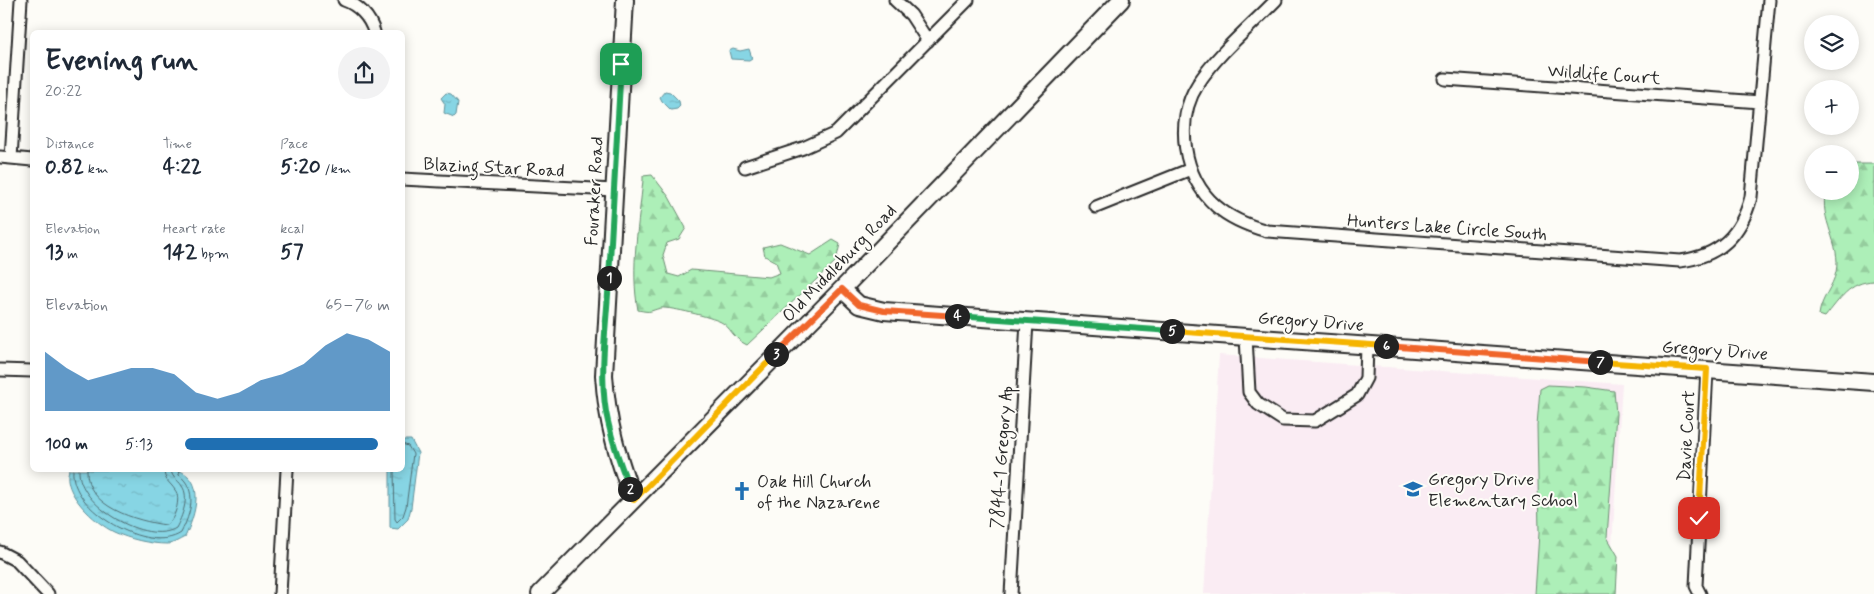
<!DOCTYPE html>
<html lang="en">
<head>
<meta charset="utf-8">
<style>
  :root { --surface:#fff; --page:#f2f2f3; --text:#1f2937; --muted:#747a83; --accent:#1f6fb2 }
  body { margin:0; font-family:Mynerve,sans-serif; background:var(--page); color:var(--text); height:100vh; display:flex; flex-direction:column; font-size:19px; white-space:nowrap }
  * { box-sizing:border-box; margin:0 }
  p { font-size:16px; color:var(--muted) }
  .icon { flex:none; width:28px; height:28px; fill:none; stroke:currentColor; stroke-width:2; stroke-linecap:round; stroke-linejoin:round }
  .map { position:relative; flex:1; overflow:hidden }
  .sheet { position:absolute; left:30px; top:30px; width:375px; height:442px; display:flex; flex-direction:column; background:var(--surface); border-radius:8px; box-shadow:0 2px 12px #0003 }
  .sheet>* { flex:none }
  .tools { position:absolute; left:1804px; top:15px; display:grid; gap:10px }
  .tools a { display:grid; place-items:center; width:55px; height:55px; border-radius:50%; background:var(--surface); box-shadow:0 2px 12px #0003; font-size:25px }
  .pin { position:absolute; display:grid; place-items:center; width:42px; height:42px; color:#fff; margin:-21px; border-radius:10px; box-shadow:0 2px 8px #0006 }
  .km { position:absolute; width:25px; height:25px; margin:-12px; border-radius:50%; background:#222; color:#fff; font-size:14px; line-height:25px; text-align:center }
  .round { display:grid; place-items:center; flex:none; width:52px; height:52px; border-radius:26px; background:var(--page) }
  .overview { display:flex; align-items:center; justify-content:space-between; height:85px; padding:0 15px }
  h1 { font-size:28px; font-weight:800; line-height:38px }
  .stats { display:grid; grid-template-columns:repeat(3,1fr); gap:8px; height:85px; padding:5px 15px }
  .stats div { display:grid; align-content:center }
  .stats b { font-size:21px; font-weight:800 }
  .stats small { font-size:14px; font-weight:400 }
  .stats p { font-size:14px }
  .chart { height:140px; padding:10px 15px }
  .chart p { display:flex; justify-content:space-between }
  .chart svg { width:100%; height:90px; margin-top:5px; fill:var(--accent); opacity:.7 }
  ul { padding:0 15px; list-style:none; font-size:16px }
  li { display:grid; grid-template-columns:80px 60px 1fr; align-items:center; height:38px }
  li i { height:12px; border-radius:6px; background:var(--accent) }
  .map>svg:first-child { display:block }
  .built { fill:#faecf3 }
  .forest { fill:url(#forest-firs); stroke:#6c8d72 }
  .water { fill:url(#water-ripples); stroke:#62919a }
  .lines { fill:none; stroke-linecap:round; stroke-linejoin:round }
  .shore { stroke:#506f75; stroke-width:1 }
  .street-casing { stroke:#2b2b2b; stroke-width:15 }
  .secondary-casing { stroke:#2b2b2b; stroke-width:20 }
  .street { stroke:#fdfcf7; stroke-width:11 }
  .secondary { stroke:#fdfcf7; stroke-width:16 }
  .split-1-casing { stroke:#fff; stroke-width:10 }
  .split-2-casing { stroke:#fff; stroke-width:10 }
  .split-3-casing { stroke:#fff; stroke-width:10 }
  .split-4-casing { stroke:#fff; stroke-width:10 }
  .split-5-casing { stroke:#fff; stroke-width:10 }
  .split-6-casing { stroke:#fff; stroke-width:10 }
  .split-7-casing { stroke:#fff; stroke-width:10 }
  .split-8-casing { stroke:#fff; stroke-width:10 }
  .split-1 { stroke:#22a559; stroke-width:6 }
  .split-2 { stroke:#22a559; stroke-width:6 }
  .split-3 { stroke:#f5b400; stroke-width:6 }
  .split-4 { stroke:#f0652b; stroke-width:6 }
  .split-5 { stroke:#22a559; stroke-width:6 }
  .split-6 { stroke:#f5b400; stroke-width:6 }
  .split-7 { stroke:#f0652b; stroke-width:6 }
  .split-8 { stroke:#f5b400; stroke-width:6 }
  .labels { text-anchor:middle; stroke-width:4; stroke-linejoin:round; paint-order:stroke }
  .street-label { font-size:18px; fill:#2b2b2b; stroke:#fdfcf7 }
  .poi-label { font-size:18px; fill:#2b2b2b; stroke:#fdfcf7; text-anchor:start }
</style>
</head>
<body>
<div class="map">
<svg width="1874" height="594" viewBox="0 0 1874 594">
  <defs>
    <pattern id="forest-firs" width="22" height="20" patternUnits="userSpaceOnUse" patternTransform="scale(1.25)"><rect width="22" height="20" fill="#adefb8"/><path d="M5 1l3.5 6h-7zM16 11l3.5 6h-7z" fill="#95cd9e"/></pattern>
    <pattern id="water-ripples" width="26" height="14" patternUnits="userSpaceOnUse" patternTransform="scale(1.25)"><rect width="26" height="14" fill="#87d5e4"/><path d="M2 4q2-2 4 0t4 0M15 11q2-2 4 0t4 0" fill="none" stroke="#75b7c4"/></pattern>
  </defs>
  <rect width="100%" height="100%" fill="#fdfcf7"/>
  <filter id="ink" filterUnits="userSpaceOnUse"><feTurbulence type="fractalNoise" baseFrequency=".02" numOctaves="2"/><feDisplacementMap in="SourceGraphic" scale="10" xChannelSelector="R" yChannelSelector="G"/><feConvolveMatrix kernelMatrix="1 2 1 2 8 2 1 2 1" color-interpolation-filters="sRGB"/></filter>
  <g filter="url(#ink)">
    <path class="built" d="M1219,355L1622,384L1609,594H1204Z"/>
    <path class="forest" d="M1850,164H1874V281C1849,282 1840,299 1825,317L1819,315C1821,298 1833,287 1836,272C1842,244 1818,219 1826,191H1850Z
      M652,175L669,197L686,228L679,239L667,243L663,255L668,274L679,277L691,270L769,277L780,273L776,262L765,256L763,247L780,243L810,255L833,240L840,244L836,261L747,345C732,338 731,327 721,322C711,317 671,307 661,308C648,311 653,313 638,310C630,268 639,222 643,180V176Z
      M1548,385L1586,387L1614,391L1616,414L1607,537L1618,556L1616,594H1535L1539,533L1537,425L1540,389Z"/>
    <path class="water" d="M733,49L740,51L749,49L752,58L749,60L731,59L729,51Z
      M665,91L670,92L679,101L680,106L677,109L671,110L662,101L660,97Z
      M446,93L451,94L458,102L456,115L454,117L444,113L445,104L441,98Z
      M403,440H411L418,453L411,508L408,519L398,529L390,528V470H402Z
      M69,470H177C207,479 195,516 185,537C179,540 173,544 167,544C150,544 129,539 114,532C95,523 61,492 69,470Z"/>
    <g class="lines">
      <path class="shore" d="M73,470C69,510 149,555 181,533C191,513 198,490 179,475L178,470
        M79,470C77,505 147,546 176,528C182,517 190,497 182,486C178,479 172,479 171,470
        M87,470C85,507 137,521 166,525C174,522 182,498 175,490C170,482 164,481 164,470
        M394,470L395,519L397,522L403,516L406,507L413,454L408,446L402,444"/>
      <g class="street-casing">
        <path id="street" d="M344,0C358,5 370,17 374,32
          M895,0L911,15L928,41
          M1276,0C1251,26 1217,54 1198,84C1174,121 1183,177 1216,206C1231,219 1249,226 1267,231L1680,261C1720,256 1741,235 1751,197L1769,0
          M1445,79L1760,102
          M0,157L32,160
          M11,158L21,0
          M745,167L803,148L836,133L968,0
          M402,179L614,190
          M1096,207L1191,169
          M1246,337L1249,392L1258,404L1283,420L1315,421L1357,395L1366,378L1367,345
          M0,370L32,371
          M0,552L17,561L48,594
          M280,594L287,470
          M1011,594L1027,322
          M1700,594L1696,586L1707,369"/>
      </g>
      <g class="secondary-casing">
        <path id="secondary" d="M625,0L604,375C607,422 617,455 633,499
          M842,289L859,305L884,311L1874,382
          M540,594L842,289L1121,0"/>
      </g>
      <use href="#street" class="street"/>
      <use href="#secondary" class="secondary"/>
    </g>
  </g>
  <g class="lines" filter="url(#ink)">
    <g class="split-1-casing">
      <path id="split-1" d="M609,278L621,64"/>
    </g>
    <g class="split-2-casing">
      <path id="split-2" d="M609,278C607,321 599,369 606,412C611,439 620,464 630,489"/>
    </g>
    <g class="split-3-casing">
      <path id="split-3" d="M630,489L634,500L776,354"/>
    </g>
    <g class="split-4-casing">
      <path id="split-4" d="M776,354L842,289L859,305L884,311L957,316"/>
    </g>
    <g class="split-5-casing">
      <path id="split-5" d="M957,316L1172,331"/>
    </g>
    <g class="split-6-casing">
      <path id="split-6" d="M1172,331L1386,346"/>
    </g>
    <g class="split-7-casing">
      <path id="split-7" d="M1386,346L1600,362"/>
    </g>
    <g class="split-8-casing">
      <path id="split-8" d="M1600,362L1707,369L1699,518"/>
    </g>
    <use href="#split-1" class="split-1"/>
    <use href="#split-2" class="split-2"/>
    <use href="#split-3" class="split-3"/>
    <use href="#split-4" class="split-4"/>
    <use href="#split-5" class="split-5"/>
    <use href="#split-6" class="split-6"/>
    <use href="#split-7" class="split-7"/>
    <use href="#split-8" class="split-8"/>
  </g>
  <defs>
    <g id="school-bare" transform="scale(1.5)"><path d="M0-5L7-2L0 1L-7-2ZM-4 1L0 2.5L4 1V4Q0 6-4 4Z" fill="#1f6fb2" stroke="#fdfcf7" stroke-width="2.5" paint-order="stroke"/></g>
    <g id="church-bare" transform="scale(1.5)"><path d="M-1.2-6h2.4v3.5h3.3v2.4h-3.3V6h-2.4V-.1h-3.3v-2.4h3.3Z" fill="#1f6fb2" stroke="#fdfcf7" stroke-width="2.5" paint-order="stroke"/></g>
  </defs>
  <g fill-rule="evenodd">
    <use href="#school-bare" x="1413" y="489"/>
    <use href="#church-bare" x="742" y="491"/>
  </g>
  <g class="labels">
    <g class="street-label">
      <text transform="translate(1604 74) rotate(4)" y="6">Wildlife Court</text>
      <text transform="translate(494 167) rotate(3)" y="6">Blazing Star Road</text>
      <text transform="translate(594 191) rotate(-87)" y="6">Fouraker Road</text>
      <text transform="translate(1447 227) rotate(4)" y="6">Hunters Lake Circle South</text>
      <text transform="translate(839 263) rotate(-46)" y="6">Old Middleburg Road</text>
      <text transform="translate(1311 321) rotate(4)" y="6">Gregory Drive</text>
      <text transform="translate(1715 350) rotate(4)" y="6">Gregory Drive</text>
      <text transform="translate(1686 436) rotate(-87)" y="6">Davie Court</text>
      <text transform="translate(1001 457) rotate(-86)" y="6">7844-1 Gregory Ap</text>
    </g>
    <g class="poi-label">
      <text x="1428" y="485">Gregory Drive<tspan x="1428" dy="21">Elementary School</tspan></text>
      <text x="757" y="487">Oak Hill Church<tspan x="757" dy="21">of the Nazarene</tspan></text>
    </g>
  </g>
</svg>
<div class="tools">
<a><svg class="icon" aria-label="layers" viewBox="0 0 24 24"><path d="M12 4l9 5-9 5-9-5zM3 14l9 5 9-5"/></svg></a>
<a>+</a>
<a>−</a>
</div>
<div class="pin" style="left:621px;top:64px;background:#1e9e55"><svg class="icon" aria-label="arrive" viewBox="0 0 24 24"><path d="M6 21V4h12l-3 4 3 4H6"/></svg></div>
<div class="pin" style="left:1699px;top:518px;background:#d93025"><svg class="icon" aria-label="check" viewBox="0 0 24 24"><path d="M5 12l5 5 9-10"/></svg></div>
<b class="km" style="left:609px;top:278px">1</b>
<b class="km" style="left:630px;top:489px">2</b>
<b class="km" style="left:776px;top:354px">3</b>
<b class="km" style="left:957px;top:316px">4</b>
<b class="km" style="left:1172px;top:331px">5</b>
<b class="km" style="left:1386px;top:346px">6</b>
<b class="km" style="left:1600px;top:362px">7</b>
<section class="sheet">
<div class="overview"><div><h1>Evening run</h1><p>20:22</p></div><a class="round"><svg class="icon" aria-label="share" viewBox="0 0 24 24"><path d="M12 15V3M7 8l5-5 5 5M5 13v7h14v-7"/></svg></a></div>
<div class="stats">
<div><p>Distance</p><b>0.82<small> km</small></b></div>
<div><p>Time</p><b>4:22</b></div>
<div><p>Pace</p><b>5:20<small> /km</small></b></div>
</div>
<div class="stats">
<div><p>Elevation</p><b>13<small> m</small></b></div>
<div><p>Heart rate</p><b>142<small> bpm</small></b></div>
<div><p>kcal</p><b>57</b></div>
</div>
<div class="chart"><p><span>Elevation</span>65–76 m</p>
<svg viewBox="0 0 160 44" preserveAspectRatio="none"><path d="M0 44V15L10 23L20 29L30 26L40 23L50 23L60 26L70 35L80 38L90 35L100 29L110 26L120 21L130 12L140 6L150 9L160 15V44z"/></svg>
</div>
<ul>
<li><b>100 m</b>5:13<i style="width:94%"></i></li>
</ul>
</section>
</div>
</body>
</html>
